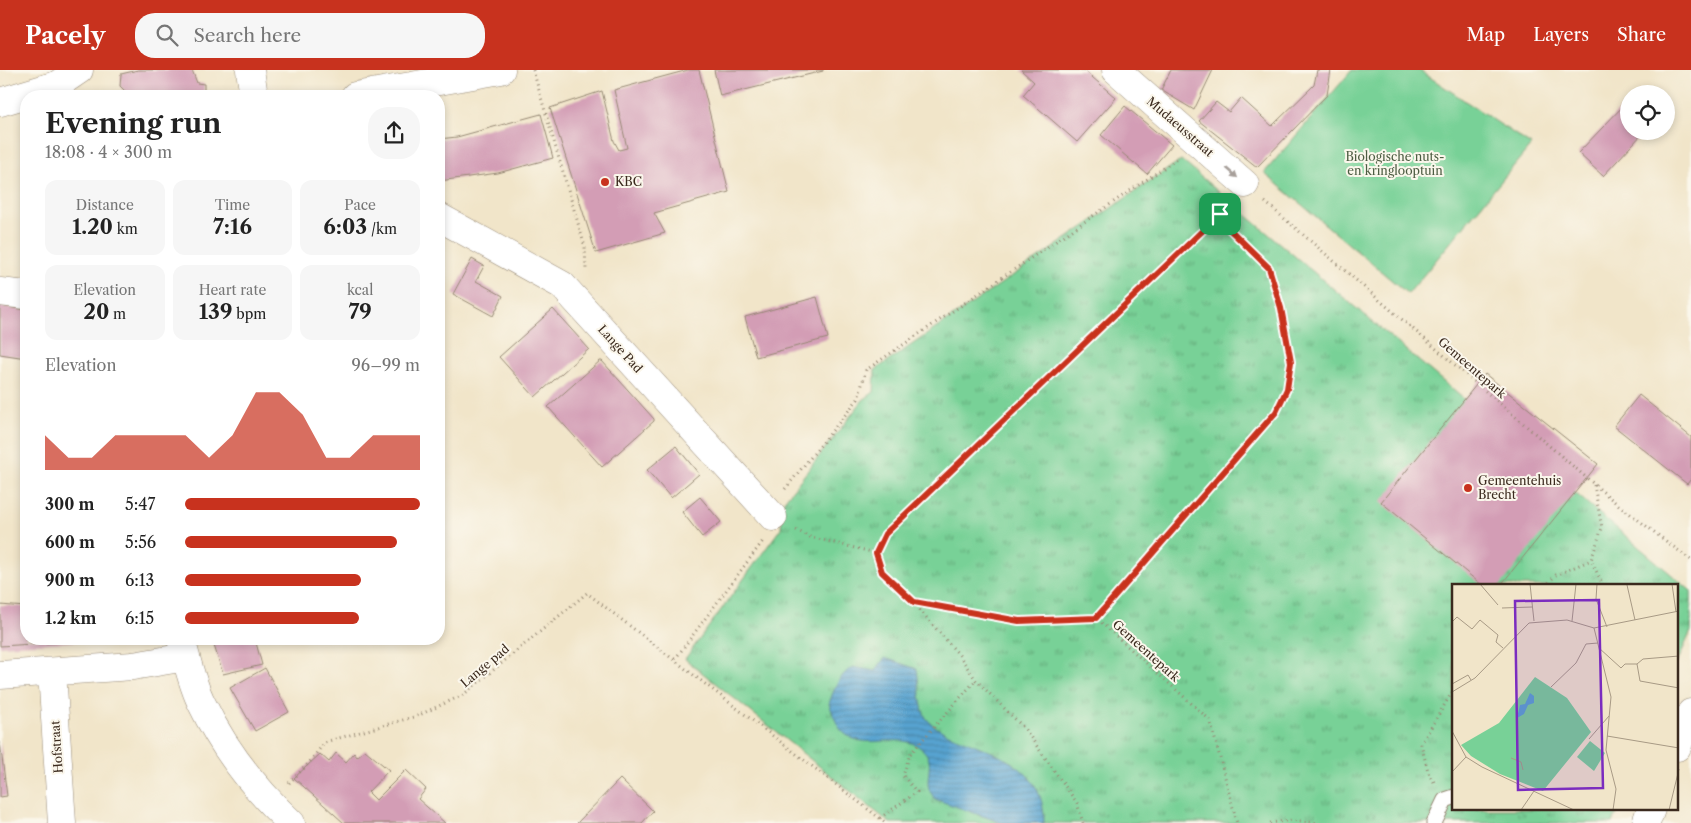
<!DOCTYPE html>
<html lang="en">
<head>
<meta charset="utf-8">
<style>
  :root { --surface:#fff; --page:#f6f6f6; --text:#222; --muted:#767676; --accent:#c8321e }
  body { margin:0; font-family:"Libre Caslon Text",serif; background:var(--page); color:var(--text); height:100vh; display:flex; flex-direction:column; font-size:19px; white-space:nowrap }
  * { box-sizing:border-box; margin:0 }
  p { font-size:16px; color:var(--muted) }
  .icon { flex:none; width:28px; height:28px; fill:none; stroke:currentColor; stroke-width:2; stroke-linecap:round; stroke-linejoin:round }
  .map { position:relative; flex:1; overflow:hidden }
  .drawer { position:absolute; left:20px; top:20px; width:425px; height:555px; display:flex; flex-direction:column; background:var(--surface); border-radius:20px; box-shadow:0 2px 8px #0003 }
  .drawer>* { flex:none }
  .controls { position:absolute; left:1620px; top:15px; display:grid; gap:10px }
  .controls a { display:grid; place-items:center; width:55px; height:55px; border-radius:50%; background:var(--surface); box-shadow:0 2px 8px #0003; font-size:25px }
  .pin { position:absolute; display:grid; place-items:center; width:42px; height:42px; color:#fff; margin:-21px; border-radius:10px; box-shadow:0 2px 8px #0006 }
  .round { display:grid; place-items:center; flex:none; width:52px; height:52px; border-radius:20px; background:var(--page) }
  .headline { display:flex; align-items:center; justify-content:space-between; height:85px; padding:0 25px }
  h1 { font-size:28px; font-weight:700; line-height:38px }
  .metrics { display:grid; grid-template-columns:repeat(3,1fr); gap:8px; height:85px; padding:5px 25px }
  .metrics div { display:grid; align-content:center; border-radius:12px; background:var(--page); text-align:center }
  .metrics b { font-size:21px; font-weight:700 }
  .metrics small { font-size:14px; font-weight:400 }
  .metrics p { font-size:14px }
  .chart { height:140px; padding:10px 25px }
  .chart p { display:flex; justify-content:space-between }
  .chart svg { width:100%; height:90px; margin-top:5px; fill:var(--accent); opacity:.7 }
  ul { padding:0 25px; list-style:none; font-size:16px }
  li { display:grid; grid-template-columns:80px 60px 1fr; align-items:center; height:38px }
  li i { height:12px; border-radius:6px; background:var(--accent) }
  header { display:flex; align-items:center; gap:30px; box-sizing:border-box; height:70px; padding:0 25px; background:var(--accent); color:#fff }
  header strong { font-size:24px }
  nav { display:flex; gap:28px; margin-inline-start:auto; font-size:18px }
  .search { width:350px; height:45px; background:var(--page); display:flex; align-items:center; gap:12px; box-sizing:border-box; padding:0 18px; border-radius:20px; color:var(--muted); font-size:19px }
  .map>svg:first-child { display:block }
  .grass { fill:url(#grass-tufts); stroke:#5a7e5a }
  .garden { fill:#78d197; stroke:#5a7e5a }
  .water { fill:url(#water-rules); stroke:#496677 }
  .building { fill:#d39db5 }
  .lines { fill:none; stroke-linecap:round; stroke-linejoin:round }
  .lane-casing { stroke:#968874; stroke-width:17 }
  .street-casing { stroke:#968874; stroke-width:29 }
  .secondary-casing { stroke:#968874; stroke-width:29 }
  .path { stroke:#968874; stroke-width:3; stroke-dasharray:1 4; stroke-linecap:butt }
  .lane { stroke:#fff; stroke-width:15 }
  .street { stroke:#fff; stroke-width:28 }
  .secondary { stroke:#fff; stroke-width:28 }
  .oneway { fill:#a79f9a }
  .route-casing { stroke:#fff; stroke-width:10 }
  .route { stroke:#c8321e; stroke-width:6 }
  .poi-dot { fill:#c8321e; stroke:#fbf7ec; stroke-width:2 }
  .labels { text-anchor:middle; stroke-width:4; stroke-linejoin:round; paint-order:stroke }
  .street-label { font-size:12px; fill:#3b2a1e; stroke:#fbf7ec }
  .park-label { font-size:12px; fill:#4d5c42; stroke:#fbf7ec }
  .poi-label { font-size:12px; fill:#3b2a1e; stroke:#fbf7ec; text-anchor:start }
  .inset-road { fill:none; stroke:#a89a85; stroke-width:1 }
  .view { fill:#7b2cbf; fill-opacity:0.15; stroke:#7b2cbf; stroke-width:2.5 }
  .inset-edge { fill:none; stroke:#3b2a1e; stroke-width:2.5 }
</style>
</head>
<body>
<header>
<strong>Pacely</strong>
<div class="search"><svg class="icon" aria-label="search" viewBox="0 0 24 24"><circle cx="10" cy="10" r="6"/><path d="M15 15l6 6"/></svg>Search here</div>
<nav><a>Map</a><a>Layers</a><a>Share</a></nav>
</header>
<div class="map">
<svg width="1691" height="753" viewBox="0 0 1691 753">
  <defs>
    <pattern id="grass-tufts" width="24" height="20" patternUnits="userSpaceOnUse" patternTransform="scale(1.25)"><rect width="24" height="20" fill="#78d197"/><path d="M3 7l-1-3M5 7V3M7 7l1-3M15 17l-1-3M17 17v-4M19 17l1-3" fill="none" stroke="#64aa7b"/></pattern>
    <pattern id="water-rules" width="6" height="5" patternUnits="userSpaceOnUse" patternTransform="scale(1.25)"><rect width="6" height="5" fill="#57a3d0"/><path d="M0 2.5h6" fill="none" stroke="#4985a8"/></pattern>
  </defs>
  <rect width="100%" height="100%" fill="#fbf7ec"/>
  <filter id="ink" filterUnits="userSpaceOnUse"><feTurbulence type="fractalNoise" baseFrequency=".02" numOctaves="2"/><feDisplacementMap in="SourceGraphic" scale="10" xChannelSelector="R" yChannelSelector="G"/><feConvolveMatrix kernelMatrix="1 2 1 2 8 2 1 2 1" color-interpolation-filters="sRGB"/></filter>
  <filter id="wash" filterUnits="userSpaceOnUse"><feTurbulence type="fractalNoise" baseFrequency=".0096" numOctaves="4" result="noise"/><feDisplacementMap in="SourceGraphic" scale="20" xChannelSelector="R" yChannelSelector="G"/><feGaussianBlur stdDeviation="1.12" result="paint"/><feColorMatrix in="noise" values="0 0 0 0 0 0 0 0 0 0 0 0 0 0 0 0 0 1.4 0 .05"/><feComposite in="paint" operator="in"/></filter>
  <g filter="url(#wash)">
    <rect width="100%" height="100%" fill="#f1e5c9"/>
    <path class="grass" d="M1181,90L1691,521V561L1677,593V516H1454V739H1619L1613,753H890L685,589L781,458L783,432L863,330L874,322L875,300Z"/>
    <path class="garden" d="M1352,0H1419L1531,75L1408,224L1264,103Z"/>
    <path class="water" d="M885,588L917,599C919,611 920,639 926,648C934,658 947,664 959,668C1000,686 1045,698 1044,753H1002L935,729C933,726 930,722 929,719C925,705 936,691 922,679C899,659 864,684 842,661C836,655 833,642 829,634C834,619 839,605 853,597L875,601Z"/>
    <g id="blocks">
      <path class="building" d="M138,0H192L197,13L204,14V26H124L125,21L120,16L121,4Z
        M688,0H699L729,122L654,143L665,163L596,183L550,38L602,21L614,71L619,80L627,78L614,20Z
        M714,0H823V1L720,26Z
        M1021,0H1084L1116,28L1077,72L1023,25L1034,12Z
        M1171,0H1213L1194,40L1161,20Z
        M1317,0H1331L1327,25L1257,97L1199,51L1216,32L1229,42L1241,28L1272,56L1314,15Z
        M1627,32L1629,61H1645L1603,106L1578,83Z
        M1125,36L1172,75L1147,104L1101,65Z
        M541,44L553,88L498,103L439,111V69L457,67Z
        M472,189L484,196L476,211L503,226L493,246L453,224Z
        M817,227L828,268L756,287L745,247Z
        M0,236L26,240V288L0,284Z
        M553,239L589,279L535,327L499,287Z
        M600,291H602L654,349V351L602,397L548,337Z
        M1485,304L1598,394L1500,516H1483L1381,432Z
        M1639,325L1691,367V409L1687,414L1614,356Z
        M676,376L699,404L671,428L647,400Z
        M700,427L721,452L702,467L682,442Z
        M0,535L26,537V569L102,570L0,576Z
        M212,569H255L262,595L223,604Z
        M265,598L289,642L255,661L230,618Z
        M0,672L7,726L0,727Z
        M365,680L389,700L368,722L376,730L406,700L426,719L418,729L445,753H344L294,708L320,684L329,692L336,683L346,692L354,683L357,687Z
        M620,709L653,741L642,753H577Z"/>
    </g>
  </g>
  <g filter="url(#ink)">
    <use href="#blocks" fill-opacity="0" stroke="#968874" stroke-width="1"/>
    <g class="lines">
      <g class="lane-casing">
        <path id="lane" d="M1434,753L1445,730L1454,727"/>
      </g>
      <g class="street-casing">
        <path id="street" d="M1116,0L1245,114
          M355,26L501,0
          M0,32L57,15L79,0
          M439,147L562,215L773,447
          M0,222L26,225
          M52,602L62,753"/>
      </g>
      <g class="secondary-casing">
        <path id="secondary" d="M250,0L254,26
          M181,569C187,590 192,615 202,634C224,680 254,718 291,753
          M0,605L133,596L186,587
          M1677,677L1691,643
          M1646,753L1651,739"/>
      </g>
      <path class="path" d="M533,0L585,177L586,199
        M1265,132L1616,433L1691,490
        M1228,134L1217,147L1269,198L1281,238L1291,292L1287,319L1276,341L1096,548L1210,650L1237,753
        M1594,415L1602,458L1591,490L1601,511
        M785,419L858,329L866,300L1177,89
        M796,460L810,467L876,483
        M1545,516L1556,505L1591,490
        M913,532L1019,551L1096,548
        M675,589L763,471
        M1434,712L1429,705L1421,674L1454,619
        M289,713L308,694L325,672L417,646L463,625L587,523L886,753
        M880,748L917,722L903,706L910,684L976,610
        M1083,753L1077,733L1024,658L976,610L959,585L913,532L882,502L876,483L885,464L1218,146
        M1270,753L1292,750L1318,753"/>
      <use href="#lane" class="lane"/>
      <use href="#street" class="street"/>
      <use href="#secondary" class="secondary"/>
    </g>
    <defs><path id="oneway-solid" d="M-6-.8H1V-3.2L6.5 0L1 3.2V.8H-6Z" transform="scale(1.25)"/></defs>
    <use class="oneway" href="#oneway-solid" transform="translate(1232 103) rotate(41)"/>
  </g>
  <g class="lines" filter="url(#ink)">
    <g class="route-casing">
      <path id="route" d="M1220,144L1217,147L1269,198L1281,238L1291,292L1287,319L1276,342L1096,548L1019,551L914,532L882,502L876,483L885,464Z"/>
    </g>
    <use href="#route" class="route"/>
  </g>
  <g class="poi-dot">
    <circle cx="605" cy="112" r="5"/>
    <circle cx="1468" cy="418" r="5"/>
  </g>
  <g class="labels">
    <g class="street-label">
      <text transform="translate(1180 57) rotate(41)" y="4">Mudaeusstraat</text>
      <text transform="translate(620 279) rotate(48)" y="4">Lange Pad</text>
      <text transform="translate(1472 298) rotate(41)" y="4">Gemeentepark</text>
      <text transform="translate(1146 581) rotate(42)" y="4">Gemeentepark</text>
      <text transform="translate(485 596) rotate(-40)" y="4">Lange pad</text>
      <text transform="translate(57 677) rotate(-94)" y="4">Hofstraat</text>
    </g>
    <g class="park-label">
      <text x="1395" y="91">Biologische nuts-<tspan x="1395" dy="14">en kringlooptuin</tspan></text>
    </g>
    <g class="poi-label">
      <text x="615" y="116">KBC</text>
      <text x="1478" y="415">Gemeentehuis<tspan x="1478" dy="14">Brecht</tspan></text>
    </g>
  </g>
  <g transform="translate(1452 514)">
    <rect width="226" height="226" fill="#f1e5c9"/>
    <path d="M83,93L115,114L139,148L91,207L48,190L19,172L9,161L47,139Z" fill="#78d197"/>
    <path d="M138,157L153,169L142,187L125,173Z" fill="#78d197"/>
    <path d="M78,109L82,112V119L76,121L72,130L65,134L68,121L73,120Z" fill="#57a3d0"/>
    <path class="inset-road" d="M28,0L46,21M78,0L82,37M145,0L144,15L155,43M220,0L224,28M175,1L183,36M50,24L80,23M120,37L124,0M0,38L5,33L20,45L28,36L46,51L44,58L51,64M142,44L159,113L154,166L164,205L161,226M147,64L169,84L173,80H185M227,72L191,75L185,80L188,97L227,104M0,100L16,91L19,96M99,103L124,79L134,60L146,59M0,108L23,94L77,39L115,36L142,44L227,27M0,147L14,173L30,183L122,226M155,152L227,164M137,155L157,132M59,174L69,178L71,186M0,188L14,173M69,226L82,207M217,226L227,185"/>
    <path class="view" d="M147,16L151,204L66,206L63,17Z"/>
    <rect width="226" height="226" class="inset-edge"/>
  </g>
</svg>
<div class="controls">
<a><svg class="icon" aria-label="locate" viewBox="0 0 24 24"><circle cx="12" cy="12" r="6"/><path d="M12 2v4M12 18v4M2 12h4M18 12h4"/></svg></a>
</div>
<div class="pin" style="left:1220px;top:144px;background:#1e9e55"><svg class="icon" aria-label="arrive" viewBox="0 0 24 24"><path d="M6 21V4h12l-3 4 3 4H6"/></svg></div>
<section class="drawer">
<div class="headline"><div><h1>Evening run</h1><p>18:08 · 4 × 300 m</p></div><a class="round"><svg class="icon" aria-label="share" viewBox="0 0 24 24"><path d="M12 15V3M7 8l5-5 5 5M5 13v7h14v-7"/></svg></a></div>
<div class="metrics">
<div><p>Distance</p><b>1.20<small> km</small></b></div>
<div><p>Time</p><b>7:16</b></div>
<div><p>Pace</p><b>6:03<small> /km</small></b></div>
</div>
<div class="metrics">
<div><p>Elevation</p><b>20<small> m</small></b></div>
<div><p>Heart rate</p><b>139<small> bpm</small></b></div>
<div><p>kcal</p><b>79</b></div>
</div>
<div class="chart"><p><span>Elevation</span>96–99 m</p>
<svg viewBox="0 0 160 44" preserveAspectRatio="none"><path d="M0 44V27L10 38L20 38L30 27L40 27L50 27L60 27L70 38L80 27L90 6L100 6L110 17L120 38L130 38L140 27L150 27L160 27V44z"/></svg>
</div>
<ul>
<li><b>300 m</b>5:47<i style="width:100%"></i></li>
<li><b>600 m</b>5:56<i style="width:90%"></i></li>
<li><b>900 m</b>6:13<i style="width:75%"></i></li>
<li><b>1.2 km</b>6:15<i style="width:74%"></i></li>
</ul>
</section>
</div>
</body>
</html>
